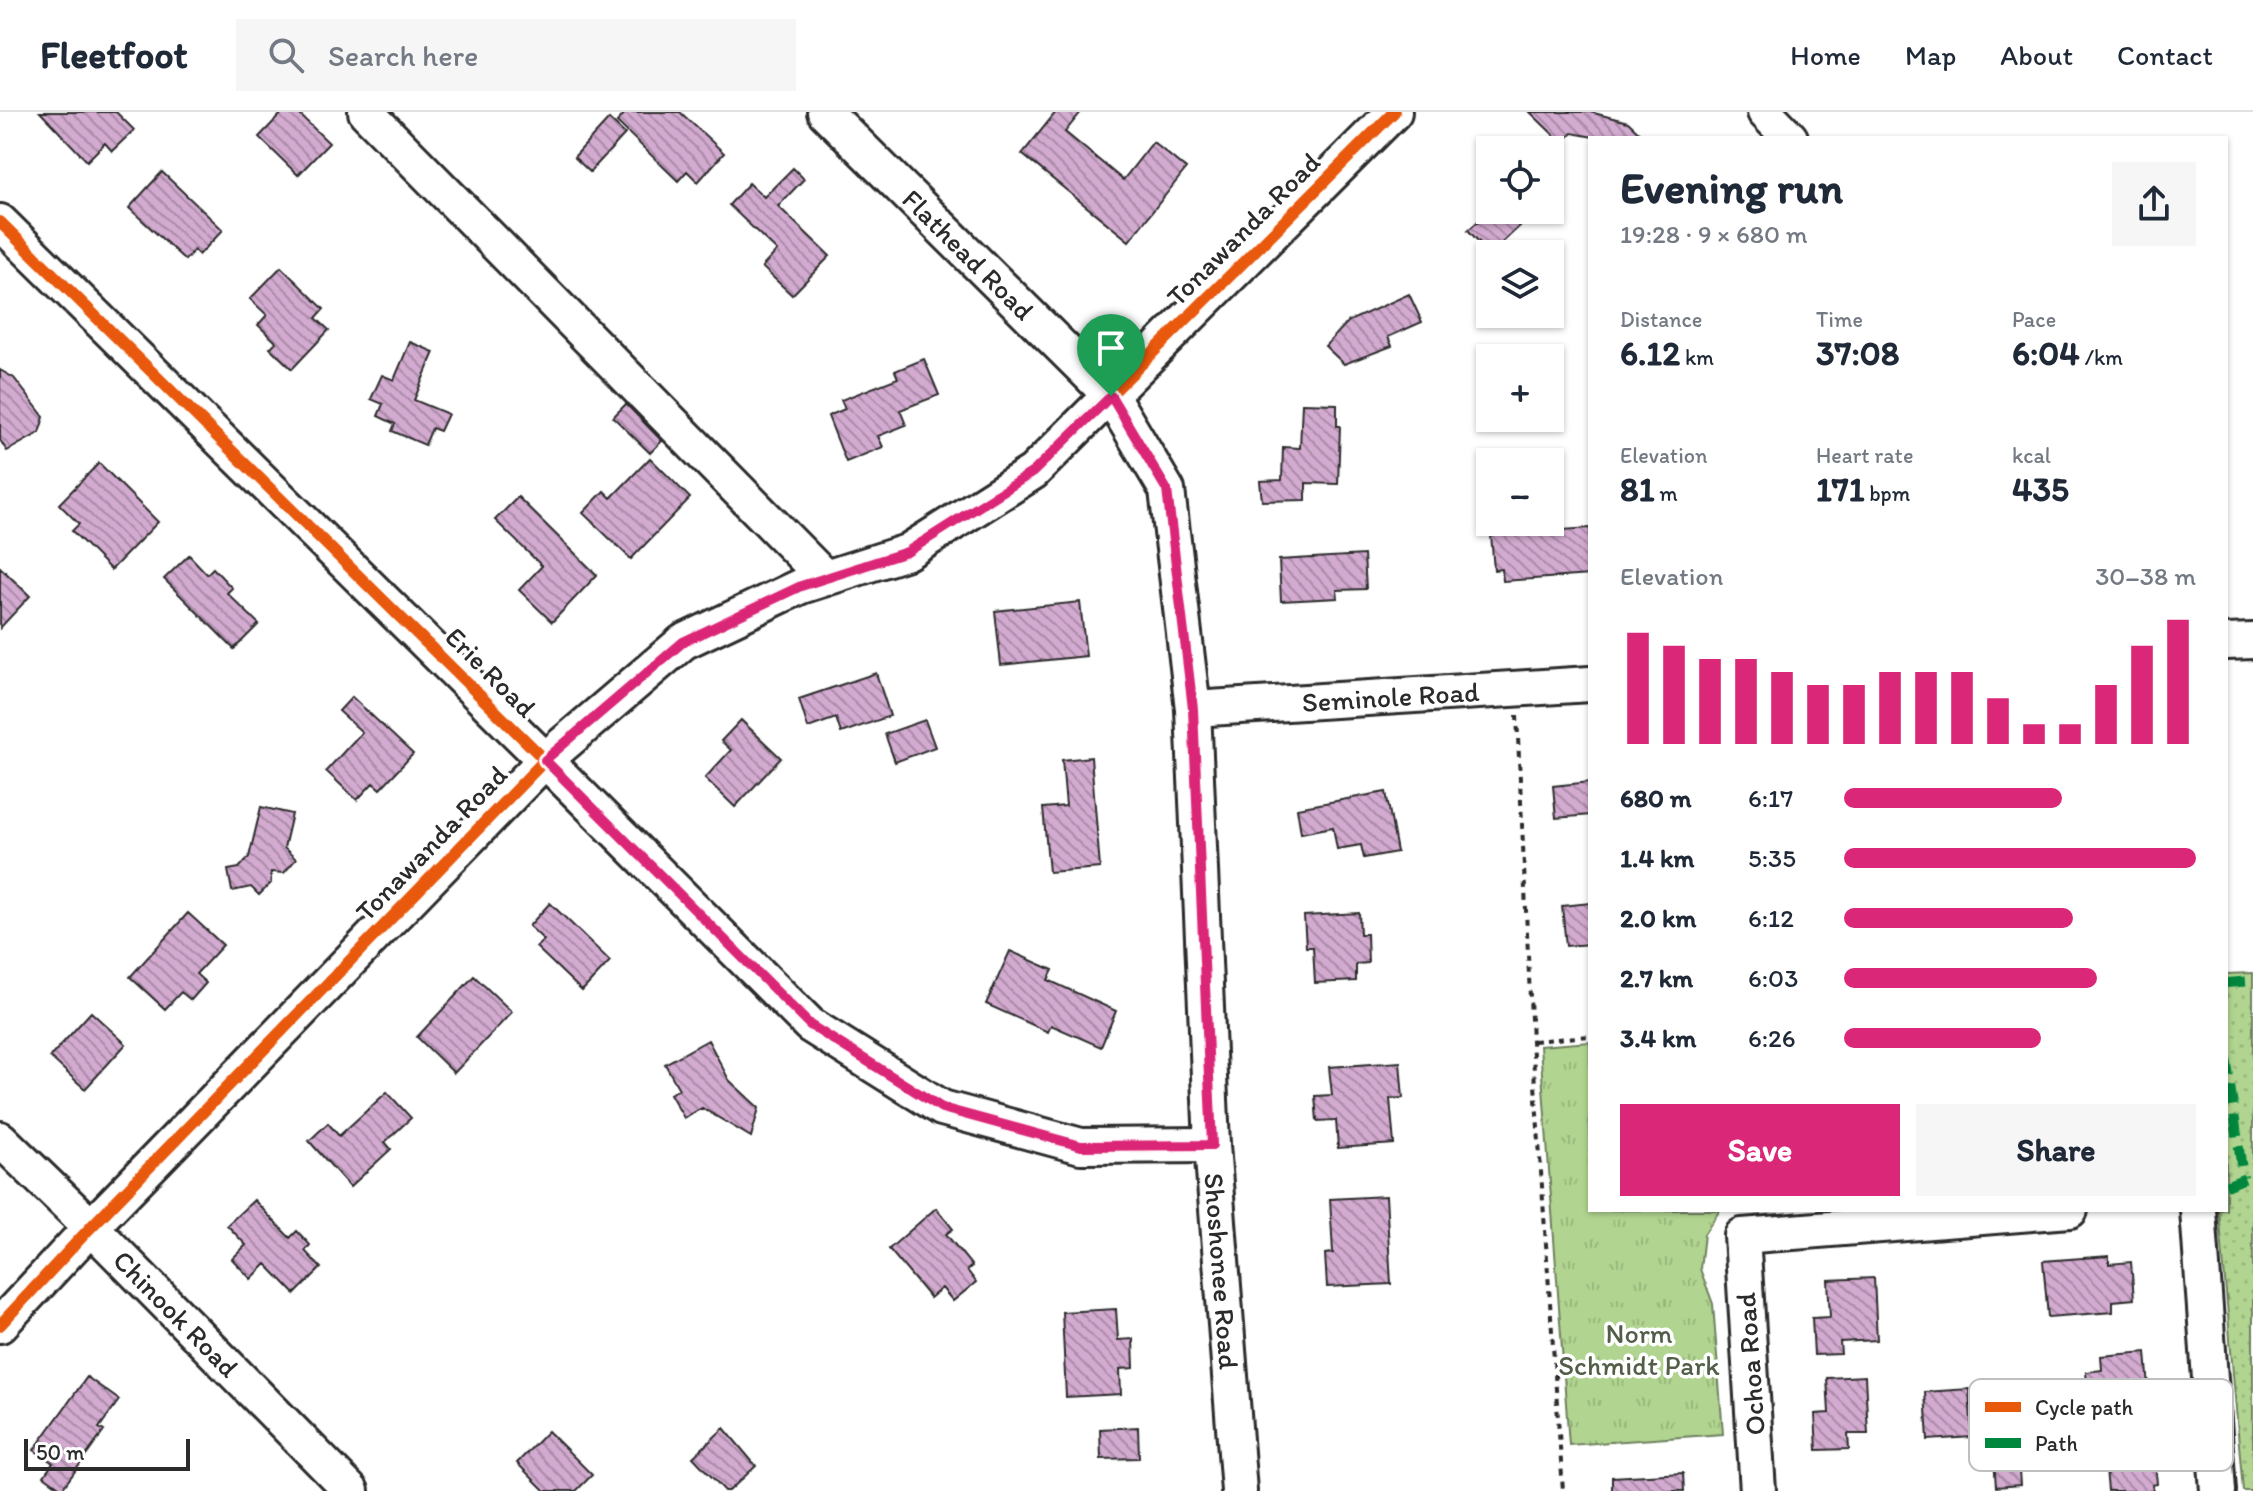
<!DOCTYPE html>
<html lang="en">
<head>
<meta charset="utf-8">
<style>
  :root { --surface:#fff; --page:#f6f6f7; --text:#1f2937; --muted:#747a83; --line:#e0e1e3; --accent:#db2777 }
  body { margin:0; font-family:Itim,sans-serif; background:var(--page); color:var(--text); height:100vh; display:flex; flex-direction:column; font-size:30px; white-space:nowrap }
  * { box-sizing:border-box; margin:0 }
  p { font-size:26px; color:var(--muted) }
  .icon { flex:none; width:44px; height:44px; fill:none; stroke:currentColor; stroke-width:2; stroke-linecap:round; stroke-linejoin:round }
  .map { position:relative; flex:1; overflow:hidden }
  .panel { position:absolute; left:1588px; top:24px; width:640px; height:1076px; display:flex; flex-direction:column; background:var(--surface); border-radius:0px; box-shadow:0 2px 6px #0004 }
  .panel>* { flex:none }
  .buttons { position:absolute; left:1476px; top:24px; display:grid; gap:16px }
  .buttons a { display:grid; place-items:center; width:88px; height:88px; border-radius:0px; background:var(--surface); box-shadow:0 2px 6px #0004; font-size:40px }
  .scale { position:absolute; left:24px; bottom:20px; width:166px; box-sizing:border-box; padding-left:8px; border:4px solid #2b2b2b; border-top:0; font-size:22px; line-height:28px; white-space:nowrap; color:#2b2b2b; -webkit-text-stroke:6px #fff; paint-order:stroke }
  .pin { position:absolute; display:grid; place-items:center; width:68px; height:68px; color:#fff; margin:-82px -34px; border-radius:50% 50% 50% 0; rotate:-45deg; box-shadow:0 0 8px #0007 }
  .pin .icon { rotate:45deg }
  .round { display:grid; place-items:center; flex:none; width:84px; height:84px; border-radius:0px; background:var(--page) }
  .headline { display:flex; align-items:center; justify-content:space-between; height:136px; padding:0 32px }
  h1 { font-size:44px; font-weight:700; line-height:60px }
  .stats { display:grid; grid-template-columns:repeat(3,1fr); gap:12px; height:136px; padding:8px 32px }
  .stats div { display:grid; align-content:center }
  .stats b { font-size:34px; font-weight:700 }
  .stats small { font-size:22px; font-weight:400 }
  .stats p { font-size:22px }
  .chart { height:224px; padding:16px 32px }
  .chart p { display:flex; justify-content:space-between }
  .chart svg { width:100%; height:144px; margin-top:8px; stroke:var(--accent); stroke-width:6 }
  .action { display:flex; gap:16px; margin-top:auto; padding:16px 32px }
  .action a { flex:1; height:92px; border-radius:0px; background:var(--accent); color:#fff; font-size:32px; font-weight:700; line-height:92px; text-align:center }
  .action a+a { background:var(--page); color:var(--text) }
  ul { padding:0 32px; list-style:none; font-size:26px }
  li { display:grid; grid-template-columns:128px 96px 1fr; align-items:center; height:60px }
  li i { height:20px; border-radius:10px; background:var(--accent) }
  header { display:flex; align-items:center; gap:48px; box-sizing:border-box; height:112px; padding:0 40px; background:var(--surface); border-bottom:2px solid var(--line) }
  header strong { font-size:38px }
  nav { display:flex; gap:44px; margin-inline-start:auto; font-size:28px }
  .search { width:560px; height:72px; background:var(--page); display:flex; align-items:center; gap:20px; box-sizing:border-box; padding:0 28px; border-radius:0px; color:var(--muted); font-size:30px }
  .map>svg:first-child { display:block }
  .grass { fill:url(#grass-dots); stroke:#6e805e; stroke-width:2 }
  .park { fill:url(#park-tufts); stroke:#6e805e; stroke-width:2 }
  .building { fill:url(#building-back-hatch); stroke:#2b2b2b; stroke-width:2 }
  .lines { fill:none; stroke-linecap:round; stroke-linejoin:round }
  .minor-casing { stroke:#2b2b2b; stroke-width:40 }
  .path { stroke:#2b2b2b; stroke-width:4; stroke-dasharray:6 6; stroke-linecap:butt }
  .minor { stroke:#fff; stroke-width:34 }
  .quiet { stroke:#00873e; stroke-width:10; stroke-dasharray:20 10; stroke-linecap:butt }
  .cycleway-casing { stroke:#fff; stroke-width:17 }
  .cycleway { stroke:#e8590c; stroke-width:12 }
  .route-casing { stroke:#fff; stroke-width:16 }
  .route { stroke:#db2777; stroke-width:10 }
  .labels { text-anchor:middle; stroke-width:7; stroke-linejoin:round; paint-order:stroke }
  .street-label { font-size:28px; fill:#2b2b2b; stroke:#fff }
  .park-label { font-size:28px; fill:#535e49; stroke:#fff }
  .key { fill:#fff; stroke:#bfbfbf; stroke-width:2 }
  .key-label { font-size:22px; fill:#2b2b2b }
</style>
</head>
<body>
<header>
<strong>Fleetfoot</strong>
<div class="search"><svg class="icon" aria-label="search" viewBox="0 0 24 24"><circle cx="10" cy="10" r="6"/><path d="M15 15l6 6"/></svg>Search here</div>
<nav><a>Home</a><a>Map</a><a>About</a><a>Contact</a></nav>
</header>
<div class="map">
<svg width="2253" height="1379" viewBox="0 0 2253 1379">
  <defs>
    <pattern id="grass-dots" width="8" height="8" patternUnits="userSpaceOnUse" patternTransform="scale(2)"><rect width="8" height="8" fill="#b1d590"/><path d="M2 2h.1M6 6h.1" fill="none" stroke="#98b77c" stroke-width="1.8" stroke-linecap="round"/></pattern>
    <pattern id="park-tufts" width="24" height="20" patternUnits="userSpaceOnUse" patternTransform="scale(2)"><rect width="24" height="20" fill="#b1d590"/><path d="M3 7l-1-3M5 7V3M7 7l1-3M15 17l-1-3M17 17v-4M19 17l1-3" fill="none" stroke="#98b77c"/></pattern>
    <pattern id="building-back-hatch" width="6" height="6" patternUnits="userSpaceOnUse" patternTransform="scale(2)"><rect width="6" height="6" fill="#d3aad0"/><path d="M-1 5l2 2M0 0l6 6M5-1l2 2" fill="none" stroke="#ab8ba9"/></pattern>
  </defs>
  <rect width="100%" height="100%" fill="#fff"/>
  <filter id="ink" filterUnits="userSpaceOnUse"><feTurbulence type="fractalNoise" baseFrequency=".0125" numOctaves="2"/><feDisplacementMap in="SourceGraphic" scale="16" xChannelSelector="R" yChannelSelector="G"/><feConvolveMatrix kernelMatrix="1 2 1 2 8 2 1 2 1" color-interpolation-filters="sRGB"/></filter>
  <g filter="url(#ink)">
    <path class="grass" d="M2253,861V1379H2243L2219,1098H2226V862Z"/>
    <path class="park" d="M1590,930V1098H1720L1704,1122L1700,1157L1713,1192L1723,1322L1569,1333L1540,934Z"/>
    <path class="building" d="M40,0H116L134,18L112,39L105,31L87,49Z
      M283,0H297L329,31L298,63L259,25Z
      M626,0H680L724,41L698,70L687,59L678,69L617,10Z
      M1056,0H1081L1065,20L1123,68L1153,30L1186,57L1129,129L1022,42Z
      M1530,0H1590L1628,10L1645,26H1599L1572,21L1562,31Z
      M609,7L625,22L590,60L574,45Z
      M793,56L804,67L778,94L830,144L792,183L762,155L777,139L729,93L749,71L764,85Z
      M162,60L223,118L199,143L194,138L185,148L129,96Z
      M1485,98H1537L1490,142L1468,118L1483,105Z
      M281,155L324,197L316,206L329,218L292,257L270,236L276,230L258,213L267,203L250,187Z
      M1409,182L1422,210L1388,225L1392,234L1344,252L1325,234L1349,209Z
      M410,230L434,240L414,288L448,302L440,319L432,316L425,333L392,319L395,312L378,304L383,292L371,287L382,263L394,268Z
      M924,247L939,283L900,298L906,313L878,324L883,335L846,350L828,304L845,297L841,288L898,266L895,259Z
      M0,258L14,266L44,305L39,321L7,339L0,328Z
      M1302,291L1337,292V314H1340L1338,372L1306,371V388L1262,389L1260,369L1282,368L1283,335L1300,336Z
      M626,292L662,329L650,341L613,305Z
      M650,346L690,386L631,447L583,401L604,379L611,386Z
      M99,351L158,410L111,458L72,419L79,412L59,392Z
      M518,385L597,463L552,510L519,478L542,454L495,408Z
      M1590,416V463L1503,469L1502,457L1494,458L1491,423Z
      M189,443L207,462L213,456L232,476L227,481L259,512L234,537L164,467Z
      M1364,443L1366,477L1337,478L1338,486L1281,489L1279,448Z
      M0,455L30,484L0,516Z
      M1080,490L1086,544L1001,553L995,499Z
      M876,561L890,604L841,621L836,606L808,616L799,587Z
      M352,585L413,642L380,677L373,671L357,688L326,659L362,620L339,599Z
      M741,608L781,646L735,695L705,666L731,638L721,629Z
      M925,608L935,635L895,650L885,622Z
      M1091,645L1100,756L1049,760L1043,696L1066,694L1062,648Z
      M1590,670V703L1556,706L1553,674Z
      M1386,680L1397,740L1364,746L1361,733L1337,737L1333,715L1301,721L1297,696Z
      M261,695L292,702L284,736L296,747L284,761L271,760V771L259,783L251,775L232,779L228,758L239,756L249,745Z
      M550,791L610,849L582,879L536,835L544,828L529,814Z
      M1590,791V832L1566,834L1562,794Z
      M188,801L223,833L196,862L206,871L191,888L181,880L165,897L130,865Z
      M1359,801L1360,822H1367L1368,851L1356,852V869L1315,871L1313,835H1306L1304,804Z
      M1010,839L1053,858L1048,868L1116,899L1101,935L1051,913L1048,920L986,892Z
      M474,864L512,900L454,961L417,925Z
      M91,900L126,932L85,977L50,945Z
      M708,928L729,968L759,996L751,1025L702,996L684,1006L670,982L679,977L665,952Z
      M1400,950L1403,986L1390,987L1394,1032L1338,1036L1336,1008L1317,1009L1315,984L1332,983L1329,955Z
      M387,980L411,1006L385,1030L391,1037L350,1075L309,1029L328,1011L339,1024Z
      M1386,1084L1391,1172L1327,1175L1325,1142L1333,1141L1330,1087Z
      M254,1088L290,1126L297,1119L310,1133L305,1139L321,1156L295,1182L266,1152L251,1167L232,1147L246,1133L227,1113Z
      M936,1096L953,1117L946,1122L972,1154L967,1158L976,1170L953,1189L942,1176L930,1186L889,1137Z
      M2109,1144V1152L2131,1150L2134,1187L2113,1189V1200L2048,1205L2043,1149Z
      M1874,1166L1877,1228L1840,1230L1841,1242L1814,1243L1812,1206L1830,1205L1828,1168Z
      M1116,1197L1118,1228L1133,1227L1134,1256L1120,1257L1121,1282L1066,1285L1062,1200Z
      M2146,1240L2157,1372L2152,1373L2153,1379H2108L2103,1324L2092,1325L2086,1260L2102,1258L2101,1244Z
      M1865,1264L1868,1322H1848L1849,1337L1817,1338L1815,1302L1829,1301L1827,1266Z
      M87,1265L119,1288L99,1316L104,1319L62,1377L44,1364L53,1351L34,1338Z
      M1969,1277L1972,1325L1928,1328L1925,1280Z
      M1138,1315L1139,1346L1101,1347L1100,1317Z
      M724,1316L756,1354L729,1379H725L693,1345Z
      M548,1319L592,1363L576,1379H545L517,1351Z
      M2018,1345L2020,1373L1996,1375L1994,1347Z
      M1683,1361L1684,1379H1612V1365Z"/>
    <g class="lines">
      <g class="minor-casing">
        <g id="minor">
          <path d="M366,0L825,466"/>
          <path id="s1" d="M825,0L1111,284L1167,378L1193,597L1212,1033L1239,1379"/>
          <path d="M1765,0L1790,26"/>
          <path d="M0,110L545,648L810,913L942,996L1081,1034L1212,1033"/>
          <path d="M2226,530L2253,529"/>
          <path id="s2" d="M1193,597L1590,572"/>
          <path id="s3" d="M0,1027L91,1115L351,1379"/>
          <path d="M2198,1098L2218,1379"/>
          <path d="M0,1213L91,1115L545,648L683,530L801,474L907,440L1033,360L1394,0"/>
          <path d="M1758,1379L1742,1124L2070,1098"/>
        </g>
      </g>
      <path class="path" d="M1517,603L1532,929L1563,1379
        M1533,929L1590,924"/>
      <use href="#minor" class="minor"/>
      <path class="quiet" d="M2226,871L2253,869
        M2226,945L2243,1065
        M2226,1074L2253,1063"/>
      <g class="cycleway-casing">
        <path id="cycleway" d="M0,110L545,648L810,913L942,996L1081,1034L1212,1033
          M0,1213L91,1115L545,648L683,530L801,474L907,440L1033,360L1394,0"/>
      </g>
      <use href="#cycleway" class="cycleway"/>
    </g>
  </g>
  <g class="lines" filter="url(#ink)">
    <g class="route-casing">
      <path id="route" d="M1111,284L1167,378L1193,597L1212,1033L1081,1034L942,996L810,913L545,648L683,530L801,474L907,440L1033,360Z"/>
    </g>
    <use href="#route" class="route"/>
  </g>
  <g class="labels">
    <g class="street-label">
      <text transform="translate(1243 117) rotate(-45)" y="10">Tonawanda Road</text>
      <text dy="10" stroke="none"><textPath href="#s1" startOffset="202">Flathead Road</textPath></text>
      <text transform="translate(491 560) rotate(45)" y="10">Erie Road</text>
      <text dy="10" stroke="none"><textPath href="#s2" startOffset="198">Seminole Road</textPath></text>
      <text transform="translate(431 731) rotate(-46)" y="10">Tonawanda Road</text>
      <text dy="10" stroke="none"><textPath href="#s1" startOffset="1296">Shoshonee Road</textPath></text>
      <text dy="10" stroke="none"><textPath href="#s3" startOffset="248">Chinook Road</textPath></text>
      <text transform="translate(1750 1252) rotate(-94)" y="10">Ochoa Road</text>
    </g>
    <g class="park-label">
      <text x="1639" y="1231">Norm<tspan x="1639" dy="32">Schmidt Park</tspan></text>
    </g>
  </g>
  <rect x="1969" y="1267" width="264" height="92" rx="12" class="key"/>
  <rect x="1985" y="1290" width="36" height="10" fill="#e8590c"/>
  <rect x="1985" y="1326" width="36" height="10" fill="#00873e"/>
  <g class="key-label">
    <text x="2035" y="1303">Cycle path</text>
    <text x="2035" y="1339">Path</text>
  </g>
</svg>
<div class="buttons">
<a><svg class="icon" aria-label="locate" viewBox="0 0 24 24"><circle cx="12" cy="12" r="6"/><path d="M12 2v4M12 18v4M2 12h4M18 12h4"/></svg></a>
<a><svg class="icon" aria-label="layers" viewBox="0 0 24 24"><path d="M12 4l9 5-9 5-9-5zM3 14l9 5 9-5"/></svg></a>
<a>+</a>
<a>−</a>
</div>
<div class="scale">50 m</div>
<div class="pin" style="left:1111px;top:284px;background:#1e9e55"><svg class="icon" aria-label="arrive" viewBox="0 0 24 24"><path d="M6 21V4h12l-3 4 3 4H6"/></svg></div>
<section class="panel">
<div class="headline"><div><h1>Evening run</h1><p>19:28 · 9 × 680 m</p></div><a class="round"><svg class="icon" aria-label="share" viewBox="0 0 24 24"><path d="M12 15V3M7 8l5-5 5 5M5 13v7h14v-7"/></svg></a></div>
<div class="stats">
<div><p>Distance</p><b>6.12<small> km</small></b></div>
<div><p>Time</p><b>37:08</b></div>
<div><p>Pace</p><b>6:04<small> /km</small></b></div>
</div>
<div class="stats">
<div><p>Elevation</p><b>81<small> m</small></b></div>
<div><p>Heart rate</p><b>171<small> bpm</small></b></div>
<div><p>kcal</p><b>435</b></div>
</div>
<div class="chart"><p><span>Elevation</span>30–38 m</p>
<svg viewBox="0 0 160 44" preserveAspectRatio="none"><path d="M5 44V10M15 44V14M25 44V18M35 44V18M45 44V22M55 44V26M65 44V26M75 44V22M85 44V22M95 44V22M105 44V30M115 44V38M125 44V38M135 44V26M145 44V14M155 44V6"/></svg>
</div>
<ul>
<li><b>680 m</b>6:17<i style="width:62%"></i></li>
<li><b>1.4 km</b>5:35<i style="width:100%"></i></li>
<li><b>2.0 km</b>6:12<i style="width:65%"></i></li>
<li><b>2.7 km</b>6:03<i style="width:72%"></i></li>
<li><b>3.4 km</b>6:26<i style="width:56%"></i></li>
</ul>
<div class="action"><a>Save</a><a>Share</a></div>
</section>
</div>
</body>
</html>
